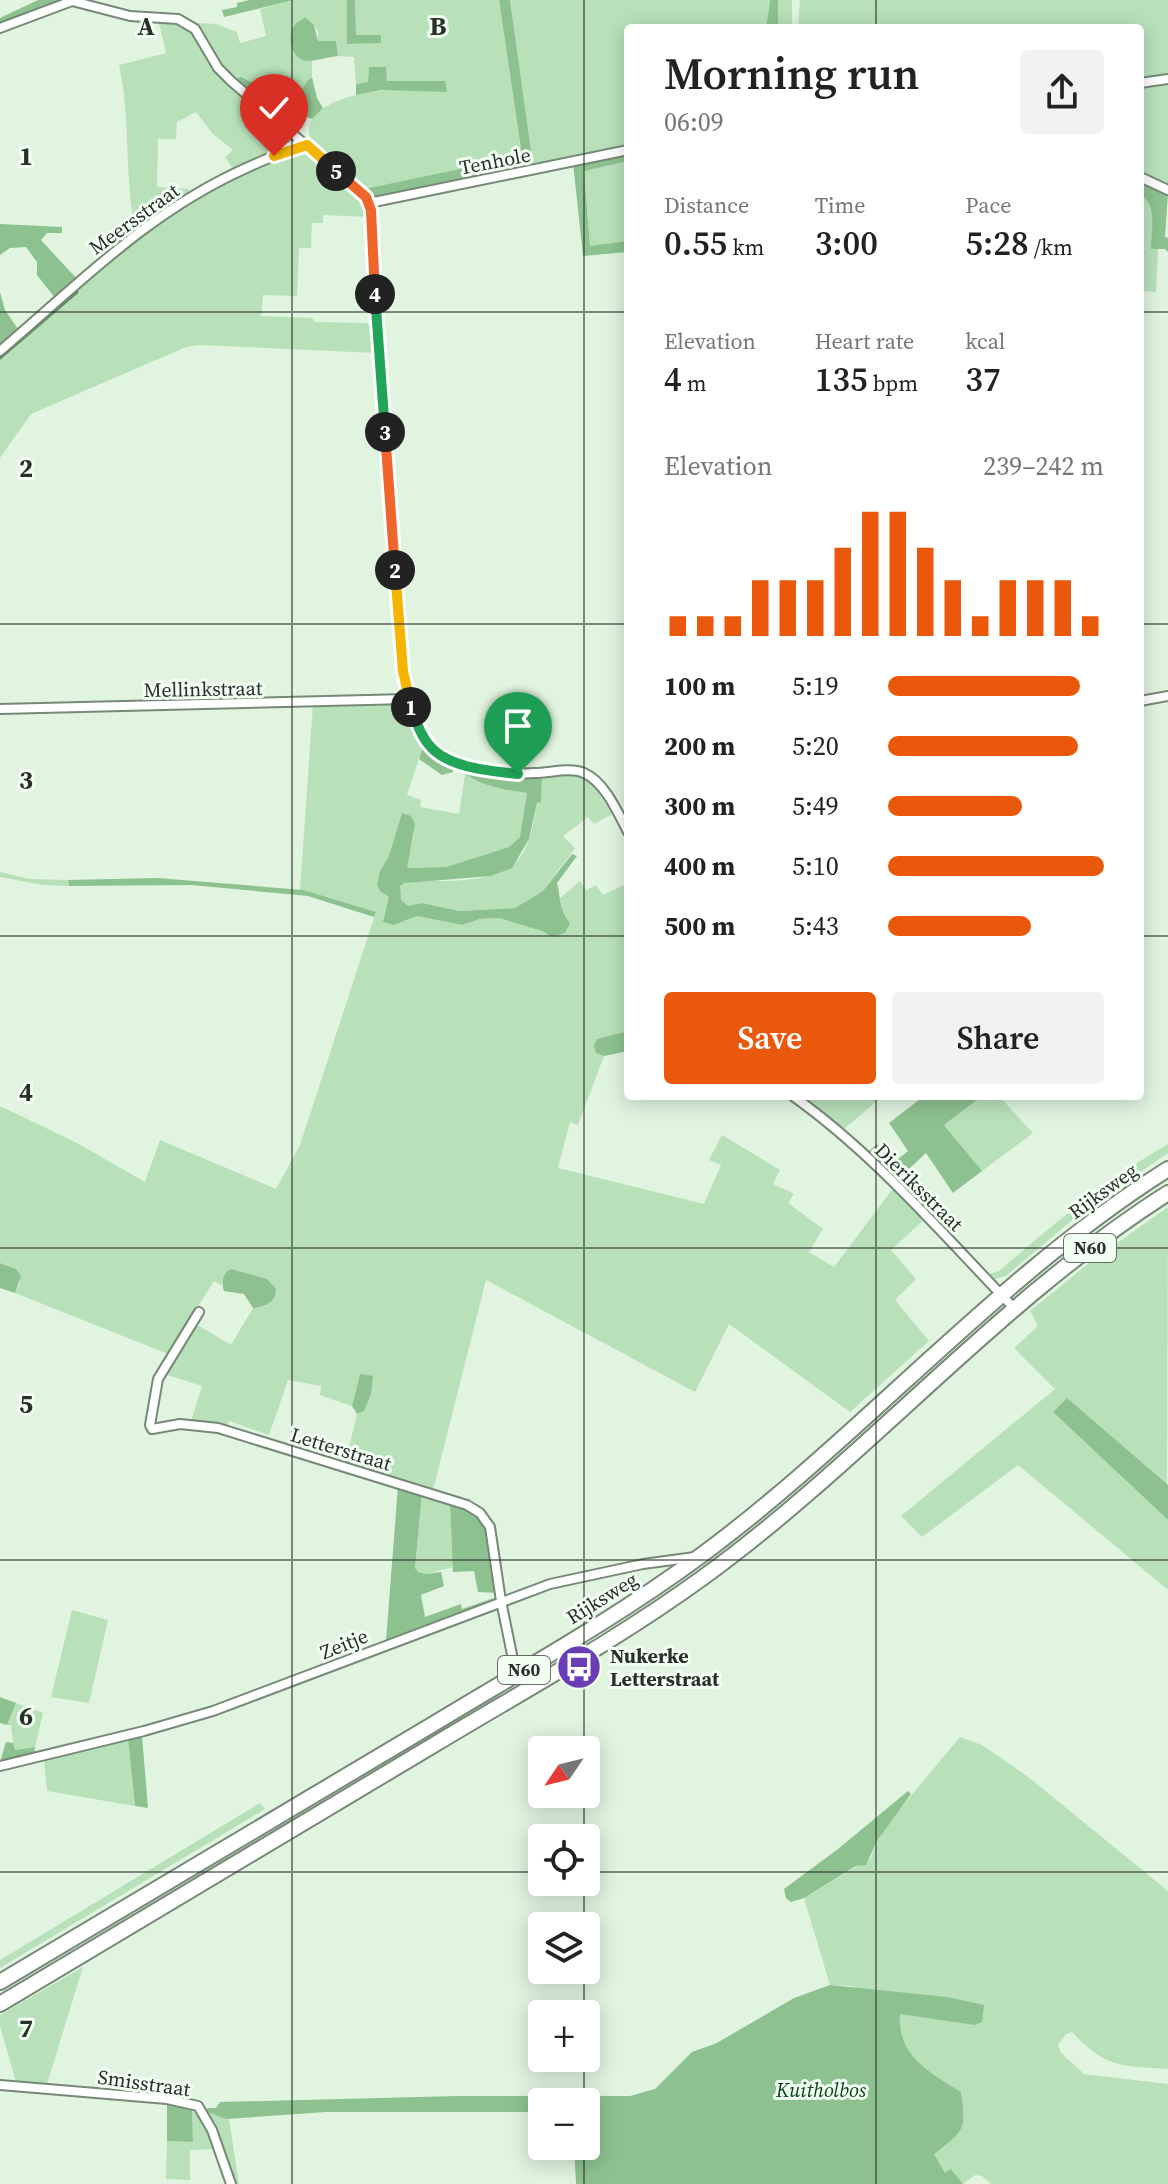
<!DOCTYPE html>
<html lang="en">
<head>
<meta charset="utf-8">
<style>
  :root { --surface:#fff; --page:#f2f2f2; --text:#222; --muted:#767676; --accent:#ea580c }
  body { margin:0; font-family:"Source Serif 4",serif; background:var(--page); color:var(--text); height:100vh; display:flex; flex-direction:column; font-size:30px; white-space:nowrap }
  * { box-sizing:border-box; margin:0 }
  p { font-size:26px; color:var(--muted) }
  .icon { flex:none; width:44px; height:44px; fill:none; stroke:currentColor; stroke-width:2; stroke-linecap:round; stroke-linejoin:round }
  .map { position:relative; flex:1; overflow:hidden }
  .drawer { position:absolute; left:624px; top:24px; width:520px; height:1076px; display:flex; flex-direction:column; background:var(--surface); border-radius:8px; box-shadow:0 4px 20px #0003 }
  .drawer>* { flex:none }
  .needle { width:52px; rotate:235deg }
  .controls { position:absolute; left:528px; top:1736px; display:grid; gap:16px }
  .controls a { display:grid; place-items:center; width:72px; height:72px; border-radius:8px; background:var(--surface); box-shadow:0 4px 20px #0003; font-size:40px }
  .pin { position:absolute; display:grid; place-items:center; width:68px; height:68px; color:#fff; margin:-82px -34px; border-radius:50% 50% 50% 0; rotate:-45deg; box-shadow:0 0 8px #0007 }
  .pin .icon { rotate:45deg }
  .km { position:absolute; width:40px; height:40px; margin:-20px; border-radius:50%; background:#222; color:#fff; font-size:22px; line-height:40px; text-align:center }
  .round { display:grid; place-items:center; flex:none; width:84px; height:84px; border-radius:8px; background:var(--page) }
  .head { display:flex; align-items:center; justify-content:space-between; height:136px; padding:0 40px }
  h1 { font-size:44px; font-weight:600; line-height:60px }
  .stats { display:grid; grid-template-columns:repeat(3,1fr); gap:12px; height:136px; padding:8px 40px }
  .stats div { display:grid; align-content:center }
  .stats b { font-size:34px; font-weight:600 }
  .stats small { font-size:22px; font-weight:400 }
  .stats p { font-size:22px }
  .chart { height:224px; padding:16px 40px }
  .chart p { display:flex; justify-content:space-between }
  .chart svg { width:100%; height:144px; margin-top:8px; stroke:var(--accent); stroke-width:6 }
  .action { display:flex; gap:16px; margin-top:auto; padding:16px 40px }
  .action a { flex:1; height:92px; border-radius:8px; background:var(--accent); color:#fff; font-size:32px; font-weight:600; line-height:92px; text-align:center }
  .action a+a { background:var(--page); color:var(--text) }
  ul { padding:0 40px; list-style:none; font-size:26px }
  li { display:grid; grid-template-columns:128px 96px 1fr; align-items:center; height:60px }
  li i { height:20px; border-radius:10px; background:var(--accent) }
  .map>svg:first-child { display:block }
  .green { fill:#b8e1ba }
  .forest { fill:#8dc290 }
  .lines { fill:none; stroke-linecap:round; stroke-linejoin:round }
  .stream { stroke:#648b67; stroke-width:3 }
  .street-casing { stroke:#768977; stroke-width:12 }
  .highway-casing { stroke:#768977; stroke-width:18 }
  .street { stroke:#fff; stroke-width:8 }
  .highway { stroke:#fff; stroke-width:14 }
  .split-1-casing { stroke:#fff; stroke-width:16 }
  .split-2-casing { stroke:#fff; stroke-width:16 }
  .split-3-casing { stroke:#fff; stroke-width:16 }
  .split-4-casing { stroke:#fff; stroke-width:16 }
  .split-5-casing { stroke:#fff; stroke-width:16 }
  .split-6-casing { stroke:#fff; stroke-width:16 }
  .split-1 { stroke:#22a559; stroke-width:10 }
  .split-2 { stroke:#f5b400; stroke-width:10 }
  .split-3 { stroke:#f0652b; stroke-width:10 }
  .split-4 { stroke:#22a559; stroke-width:10 }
  .split-5 { stroke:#f0652b; stroke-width:10 }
  .split-6 { stroke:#f5b400; stroke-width:10 }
  .grid { fill:none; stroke:#283028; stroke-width:2; stroke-opacity:0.55 }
  .labels { text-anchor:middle; stroke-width:6; stroke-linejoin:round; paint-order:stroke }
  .shield { fill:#f2fff3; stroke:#656e65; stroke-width:2 }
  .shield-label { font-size:18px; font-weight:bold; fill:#283028 }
  .street-label { font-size:20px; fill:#283028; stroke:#f2fff3 }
  .poi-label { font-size:20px; font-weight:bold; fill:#283028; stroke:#f2fff3; text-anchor:start }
  .park-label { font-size:20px; font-style:italic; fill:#064213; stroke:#f2fff3 }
  .grid-label { font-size:26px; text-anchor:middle; font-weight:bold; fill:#283028; stroke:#f2fff3; stroke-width:6; stroke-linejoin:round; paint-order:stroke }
</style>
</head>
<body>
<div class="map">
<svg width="1168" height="2184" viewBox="0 0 1168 2184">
  <rect width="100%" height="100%" fill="#e0f4e0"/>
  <path class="green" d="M294,0H347V44L381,42V35L356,36L355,0H499L522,157L369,188L367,193C355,183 316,154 311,141C296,103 366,91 390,90L386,81L369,67L368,83L356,84L354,57L338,56L336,41L318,42V31L311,22L294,52L304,60H312V77L307,81L294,105H291L244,79H233L218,62L197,23L216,24L237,32L240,43L266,36L260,9Z
    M510,0H770L766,28H628V146L533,165Z
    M778,0H792V28H778Z
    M800,0H1168V74L1140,77V28H1104L1103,26L1091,28H798Z
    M167,21L188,28L222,78L296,142L233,169L225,157L233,150L212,133L196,112L177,122L176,139H158L157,187L188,189L190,193L135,228C124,174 131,119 119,65L166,53L159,23Z
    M1168,81V185L1140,172V83Z
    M297,150L311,154L362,198L367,217L323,215V223H312L311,248H299L297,296L263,295L261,316L313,318L314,322L367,323L373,330L375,353L199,345L186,347L31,414L0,458V354L137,234L221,182Z
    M628,161V241L590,247L584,170Z
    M1140,194C1158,205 1152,229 1151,249H1158L1156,292L1140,291Z
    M399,702L406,709L423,747L407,795L421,800L420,807L459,814L465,774C484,787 505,790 527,793L521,837L509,847L446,867L406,868L414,832C392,853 381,858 380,891L389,896L394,925L417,916L462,925L480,919L499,918L542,931L552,937L570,923L558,904L559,899L580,881L586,890L596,885L603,895L628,883V1031L597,1039L596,1053L604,1056L578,1125L570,1122L558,1168L704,1204L721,1165L709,1160L722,1135L780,1170L773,1184L794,1194L788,1203L823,1229L809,1252L834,1267L894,1187L926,1218L891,1250L916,1279L895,1300L929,1341L850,1412L729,1324L695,1392L486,1280L433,1490L345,1464L357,1414L364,1411L360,1374L352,1406L320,1395L321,1386L288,1380L269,1435L229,1421L226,1427L191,1421L202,1386L164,1374L194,1323L231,1345L253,1308L265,1306L267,1279L224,1275L221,1285L214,1281L168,1354L15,1293L20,1282L16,1269L0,1263V1106L75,1142L145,1182L160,1140L276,1189L300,1145L376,912L300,890L313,704Z
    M571,773C594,776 603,795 614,813L594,824L588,817L563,836L575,848L543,891L515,908L460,911L422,903L408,906L400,900V886L405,883C420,879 433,881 448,881C511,878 528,867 537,803L541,802L542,777Z
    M0,872L30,879L68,880L69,886L43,885L0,877Z
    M804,1096H883L844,1129Z
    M982,1096H999L1033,1133L982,1171L944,1125Z
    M1168,1144V1153L1077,1216L1006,1276L995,1279L989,1274L999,1271C1056,1222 1103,1182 1168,1144Z
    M1168,1207L1167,1487L1067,1399L1053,1412L1168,1520V1590L1018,1465L922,1537L901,1516L1055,1389L1014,1348L1038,1326L1030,1311L1089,1263Z
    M422,1494L450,1503L453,1567L426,1574L418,1573L415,1568Z
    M72,1610L108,1620L89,1703L51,1697Z
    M16,1703L43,1713L35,1747L14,1750L11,1725H7Z
    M960,1737L982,1745L1027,1776L1168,1891V2069C1121,2066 1105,2068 1072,2032L1066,2034L1058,2045L1061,2053L1084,2074L1168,2084V2184H991L982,2176L975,2175L963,2184L952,2170L945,2173L933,2154C964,2130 967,2131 961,2092C928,2071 896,2057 900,2013L974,2025L851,1986L830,1985L804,1898L871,1858L877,1841L895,1815Z
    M128,1739L135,1806L47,1791L44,1760Z
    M260,1803L265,1809L0,1968V1960Z
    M83,1967L47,2084L16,2082L0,2026V2015Z
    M192,2110L203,2122L216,2149L190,2150V2180L166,2179L167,2141L193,2142Z
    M205,2111L229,2119L239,2184H234L219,2138Z"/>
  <path class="forest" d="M38,0H63L0,25V18Z
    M249,0H294L224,17L222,10L237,7V3Z
    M347,0H355L356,35H381V43L347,44Z
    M499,0H510L533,165L370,199L367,193L369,188L522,156Z
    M770,0H778V28H766Z
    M305,17L314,25L318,41H336L338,56C328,57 316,61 307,61C291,60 286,35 295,25C298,21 302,20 305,17Z
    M369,67H386L387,81H445L447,92L381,90L356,95V84L368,82Z
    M241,77L293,105L307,81L312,77L317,98L323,108L312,119L263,102L235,79Z
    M628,153V161L584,171L590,246L628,241V252L583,256L573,163Z
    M1140,179L1168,193L1165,237L1168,238V252L1165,249H1151C1151,230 1158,205 1140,194Z
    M0,224L62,227V233H47L41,240L77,279L55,298L37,275V262L26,247L10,248L0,255Z
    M0,292L5,310L18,329L0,345Z
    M423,747L438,760L453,766V772L442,775L419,759Z
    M464,768L498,774L542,777L541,802L537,803L529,839L512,868L491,876L405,883L400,886L401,900L408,906L422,903L460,911L515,908L543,891L572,854L577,856L557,883C562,902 557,905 570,923L565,933L552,937L542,931L499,918L480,919L462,925L417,916L394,925L383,922L389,897L380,891L377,885L380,871L389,856L402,813L411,816L415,824L407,868L446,867L509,847L520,837L527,793C505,790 484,787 465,774Z
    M158,878L303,890L376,912L374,917L308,896L191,885L69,886L68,880Z
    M628,1031V1051L604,1056L596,1053L594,1045L597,1039Z
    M924,1096H982L944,1125L982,1171L953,1193L926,1153L910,1168L896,1177L869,1151L877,1144L893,1163L908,1151L889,1123Z
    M0,1263L16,1269L21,1276L15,1293L0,1288Z
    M231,1269L267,1279L276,1289C276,1303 264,1307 253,1308L244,1294L224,1291C221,1283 222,1273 231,1269Z
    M360,1374L373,1376L371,1394L364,1411L357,1414L352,1406Z
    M1067,1398L1168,1485V1520L1053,1412Z
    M398,1486L422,1494L415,1568L418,1572L426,1574L441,1572L444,1586L421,1595L425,1617L461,1604L462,1609L494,1598L495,1601L386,1641Z
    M450,1503L474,1512L487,1526L498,1593L478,1592L474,1571L453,1572Z
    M0,1697L16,1703L7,1725L0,1723Z
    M142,1736L148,1808L135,1806L128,1739Z
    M6,1742L13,1743L15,1750L35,1747L34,1756L0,1762Z
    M908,1791L911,1794L877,1841L866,1865L856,1866L804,1898L791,1902L786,1898L784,1889L838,1849Z
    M830,1985L947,1997L984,2005L982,2022L974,2025L900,2014C897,2056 929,2072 961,2092C967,2131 964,2130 934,2154L945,2173L951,2169L963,2184H576L574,2146H586V2102H542V2112H326L226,2119L205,2111L208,2108H216L220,2102L457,2096H630L655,2089L692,2052L717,2043L794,1998Z
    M167,2101L192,2110L193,2142L167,2141Z"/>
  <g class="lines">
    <path class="stream" d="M0,358L77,292"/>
    <g class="street-casing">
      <path id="street" d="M0,28L72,1L130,16L178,19L195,29L218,68L231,81L366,197L371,210L373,223L378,338L403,671C407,696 413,726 430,746C449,769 507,775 535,773C550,773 570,767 584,773C605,782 618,813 628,832
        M1140,83L1168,79
        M1140,177L1168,190
        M369,203L628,150
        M0,351C80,283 147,213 244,169C264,160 285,150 307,145
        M1140,701L1168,696
        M0,709L408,699
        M793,1096C877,1156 943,1235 1015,1309
        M199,1312L158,1379L150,1425L152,1429L180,1424L218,1428L467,1505L480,1513L490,1527L501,1601L516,1674
        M0,1766L144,1731L213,1711L550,1584L643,1564L695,1557
        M0,2085L167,2099L198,2106L212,2130L231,2184"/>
    </g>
    <g class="highway-casing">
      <path id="highway" d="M0,1982C142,1897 284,1813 425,1729C517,1673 612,1621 699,1557C862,1437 995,1278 1168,1169
        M0,2004C146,1916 292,1830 437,1743C527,1689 620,1638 705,1576C867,1458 998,1301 1168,1193"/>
    </g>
    <use href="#street" class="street"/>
    <use href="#highway" class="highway"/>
  </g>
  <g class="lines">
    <g class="split-1-casing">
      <path id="split-1" d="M411,707C416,720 420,735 430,746C448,768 491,771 518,774"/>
    </g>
    <g class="split-2-casing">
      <path id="split-2" d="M395,570L403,671L411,707"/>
    </g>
    <g class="split-3-casing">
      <path id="split-3" d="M385,432L395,570"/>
    </g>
    <g class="split-4-casing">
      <path id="split-4" d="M375,294L385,432"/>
    </g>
    <g class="split-5-casing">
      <path id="split-5" d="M336,171L366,197L371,210L375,294"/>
    </g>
    <g class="split-6-casing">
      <path id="split-6" d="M274,156L307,145L336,171"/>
    </g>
    <use href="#split-1" class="split-1"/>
    <use href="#split-2" class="split-2"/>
    <use href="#split-3" class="split-3"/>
    <use href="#split-4" class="split-4"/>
    <use href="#split-5" class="split-5"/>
    <use href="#split-6" class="split-6"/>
  </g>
  <path class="grid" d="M292,0V2184M584,0V1750M876,0V28M0,312H628M1140,312H1168M0,624H628M1140,624H1168M0,936H628M1140,936H1168M876,1096V2184M0,1248H1168M0,1560H1168M584,1794V1838M0,1872H542M586,1872H1168M584,1882V1926M584,1970V2014M584,2058V2102M584,2146V2184"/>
  <defs>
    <g id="bus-disc" transform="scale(2.3)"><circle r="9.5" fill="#6a3db5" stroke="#f2fff3"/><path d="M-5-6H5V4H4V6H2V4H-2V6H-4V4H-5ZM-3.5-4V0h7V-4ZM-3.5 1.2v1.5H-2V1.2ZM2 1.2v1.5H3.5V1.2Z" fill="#fff"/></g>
  </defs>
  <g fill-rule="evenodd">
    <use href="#bus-disc" x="579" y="1667"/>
  </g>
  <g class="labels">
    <g class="shield">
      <rect x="1064" y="1234" width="52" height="28" rx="6"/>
      <rect x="498" y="1656" width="52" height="28" rx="6"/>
    </g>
    <g class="shield-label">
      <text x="1090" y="1254">N60</text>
      <text x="524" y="1676">N60</text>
    </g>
    <g class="street-label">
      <text transform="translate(495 161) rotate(-11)" y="7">Tenhole</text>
      <text transform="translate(134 219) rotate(-36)" y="7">Meersstraat</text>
      <text transform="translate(203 689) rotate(-1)" y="7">Mellinkstraat</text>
      <text transform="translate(919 1187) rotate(45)" y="7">Dieriksstraat</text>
      <text transform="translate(1103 1191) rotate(-36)" y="7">Rijksweg</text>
      <text transform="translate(341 1449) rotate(17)" y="7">Letterstraat</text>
      <text transform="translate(602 1598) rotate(-32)" y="7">Rijksweg</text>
      <text transform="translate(344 1644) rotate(-22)" y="7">Zeitje</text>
      <text transform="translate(144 2083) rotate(8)" y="7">Smisstraat</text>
    </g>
    <g class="poi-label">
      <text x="610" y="1663">Nukerke<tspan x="610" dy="23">Letterstraat</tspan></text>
    </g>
    <g class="park-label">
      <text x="821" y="2097">Kuitholbos</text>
    </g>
  </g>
  <g class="grid-label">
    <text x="146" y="35">A</text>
    <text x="438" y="35">B</text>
    <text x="26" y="165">1</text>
    <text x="26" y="477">2</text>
    <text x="26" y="789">3</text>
    <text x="26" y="1101">4</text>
    <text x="26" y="1413">5</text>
    <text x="26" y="1725">6</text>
    <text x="26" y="2037">7</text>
  </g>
</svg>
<div class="controls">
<a><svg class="needle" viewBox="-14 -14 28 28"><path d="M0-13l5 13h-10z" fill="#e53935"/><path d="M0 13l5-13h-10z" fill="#767676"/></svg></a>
<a><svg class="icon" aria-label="locate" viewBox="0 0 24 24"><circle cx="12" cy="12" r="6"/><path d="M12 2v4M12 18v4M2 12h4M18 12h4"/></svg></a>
<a><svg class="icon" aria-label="layers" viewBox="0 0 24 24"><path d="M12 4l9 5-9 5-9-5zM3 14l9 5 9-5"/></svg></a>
<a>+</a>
<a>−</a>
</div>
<div class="pin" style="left:518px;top:774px;background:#1e9e55"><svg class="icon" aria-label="arrive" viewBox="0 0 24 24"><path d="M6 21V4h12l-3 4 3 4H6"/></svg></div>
<div class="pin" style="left:274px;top:156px;background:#d93025"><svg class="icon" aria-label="check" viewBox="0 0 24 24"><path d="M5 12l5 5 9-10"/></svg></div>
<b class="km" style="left:411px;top:707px">1</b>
<b class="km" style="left:395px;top:570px">2</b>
<b class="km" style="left:385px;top:432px">3</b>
<b class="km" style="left:375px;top:294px">4</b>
<b class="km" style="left:336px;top:171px">5</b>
<section class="drawer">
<div class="head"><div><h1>Morning run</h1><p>06:09</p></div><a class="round"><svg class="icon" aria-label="share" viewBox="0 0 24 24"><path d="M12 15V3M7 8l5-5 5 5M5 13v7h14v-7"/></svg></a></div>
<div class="stats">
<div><p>Distance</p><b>0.55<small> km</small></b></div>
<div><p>Time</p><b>3:00</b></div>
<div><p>Pace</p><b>5:28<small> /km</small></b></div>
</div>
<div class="stats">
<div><p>Elevation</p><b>4<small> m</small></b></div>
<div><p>Heart rate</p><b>135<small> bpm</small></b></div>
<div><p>kcal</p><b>37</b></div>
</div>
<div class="chart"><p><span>Elevation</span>239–242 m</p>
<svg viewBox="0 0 160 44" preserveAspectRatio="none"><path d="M5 44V38M15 44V38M25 44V38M35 44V27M45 44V27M55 44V27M65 44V17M75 44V6M85 44V6M95 44V17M105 44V27M115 44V38M125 44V27M135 44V27M145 44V27M155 44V38"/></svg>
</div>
<ul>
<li><b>100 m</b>5:19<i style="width:89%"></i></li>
<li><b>200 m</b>5:20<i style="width:88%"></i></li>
<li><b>300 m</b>5:49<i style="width:62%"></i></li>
<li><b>400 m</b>5:10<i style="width:100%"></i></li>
<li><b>500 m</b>5:43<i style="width:66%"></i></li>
</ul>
<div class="action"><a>Save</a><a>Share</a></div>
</section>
</div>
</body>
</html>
